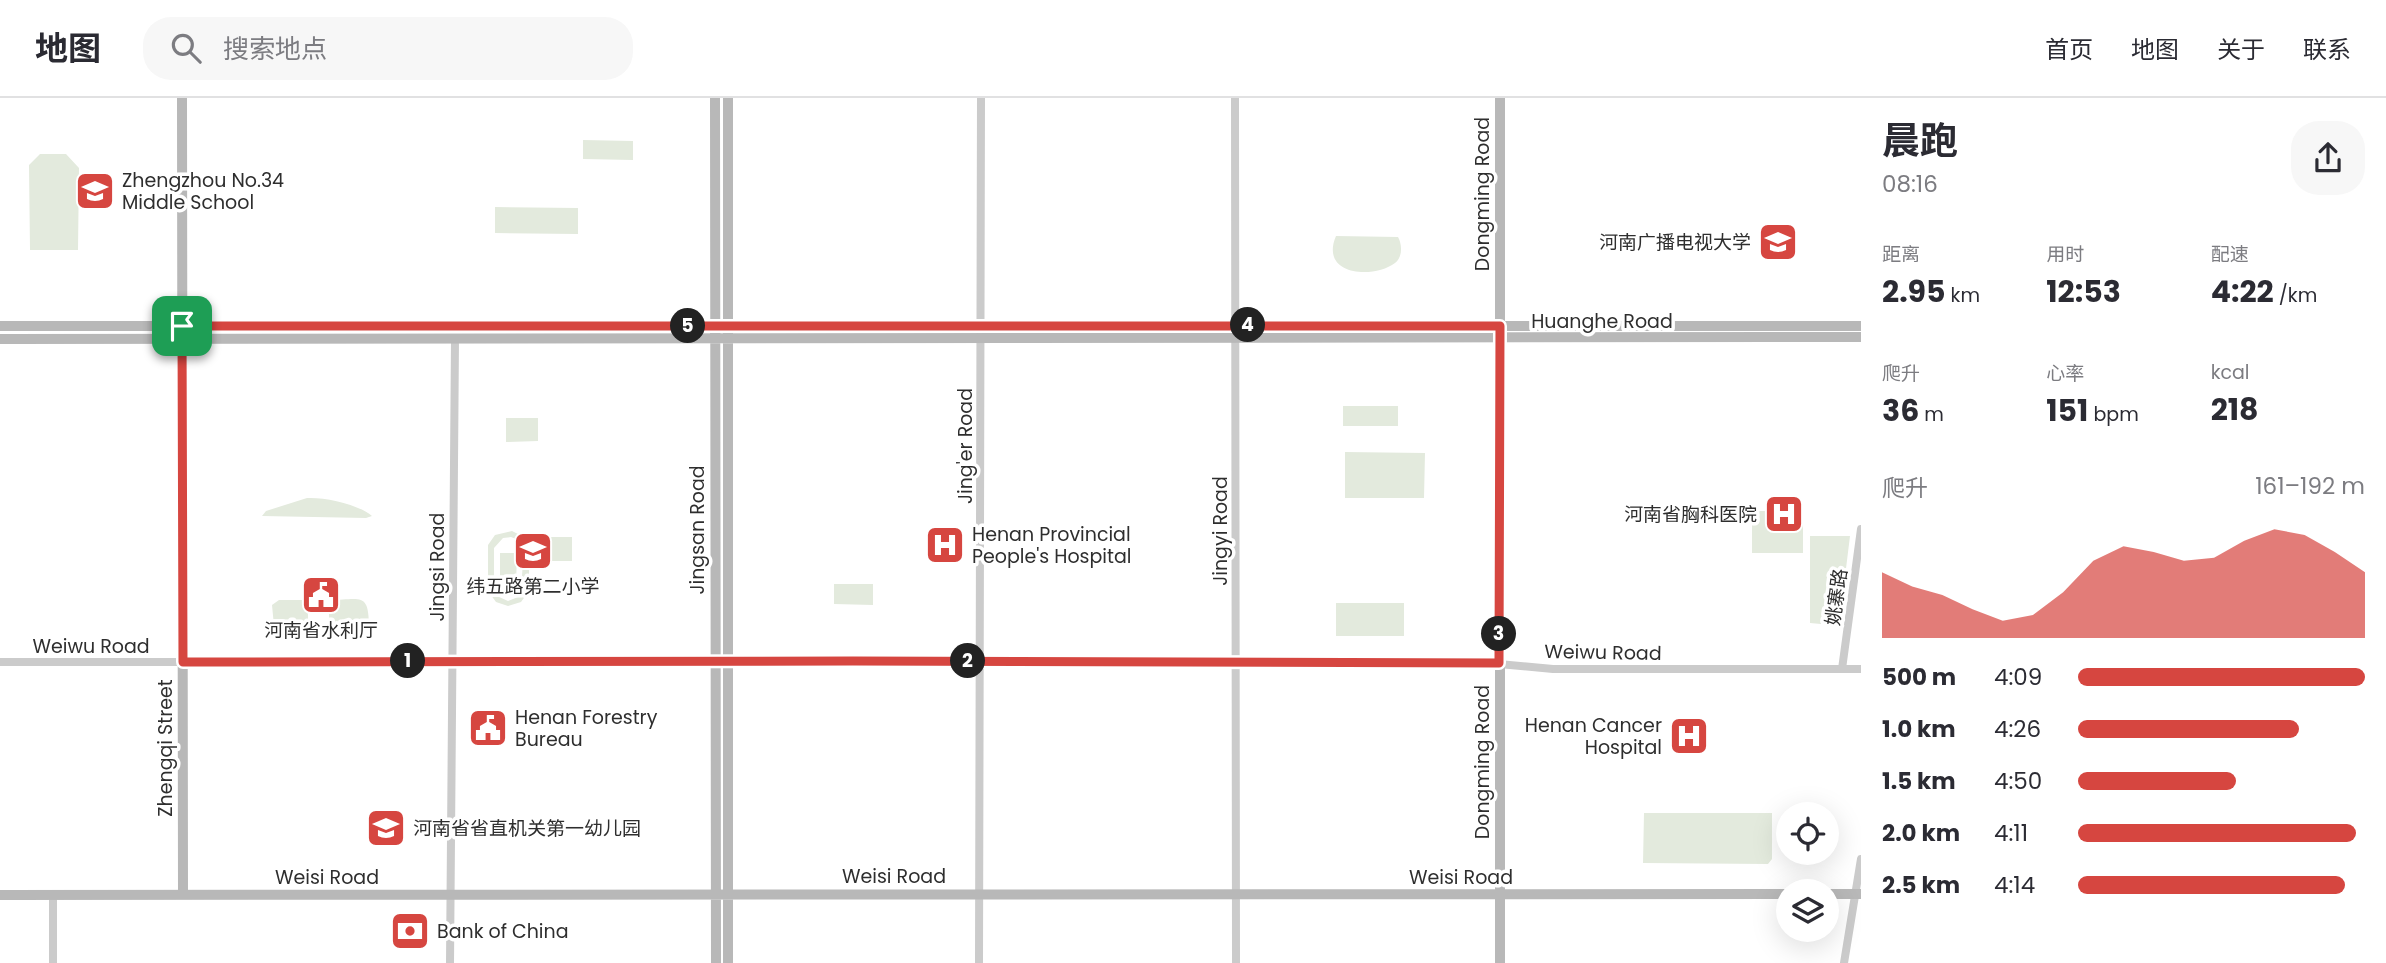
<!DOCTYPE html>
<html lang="zh">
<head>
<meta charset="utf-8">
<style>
  :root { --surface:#fff; --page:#f7f7f7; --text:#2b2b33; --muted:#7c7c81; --line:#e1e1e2; --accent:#d64640 }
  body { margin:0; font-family:Poppins,"Noto Sans SC",sans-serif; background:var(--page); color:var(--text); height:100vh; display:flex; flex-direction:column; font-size:26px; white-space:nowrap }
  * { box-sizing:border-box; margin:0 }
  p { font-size:23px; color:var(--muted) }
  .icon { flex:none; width:38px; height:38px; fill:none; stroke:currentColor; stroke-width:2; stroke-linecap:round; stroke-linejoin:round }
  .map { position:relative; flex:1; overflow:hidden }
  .drawer { display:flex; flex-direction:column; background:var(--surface); width:525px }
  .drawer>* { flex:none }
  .fabs { position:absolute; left:1776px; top:704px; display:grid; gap:14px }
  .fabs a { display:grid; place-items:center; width:63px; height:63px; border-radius:50%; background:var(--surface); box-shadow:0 7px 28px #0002; font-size:35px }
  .pin { position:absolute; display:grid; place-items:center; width:60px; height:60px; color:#fff; margin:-30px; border-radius:14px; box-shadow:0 4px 10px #0006 }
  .km { position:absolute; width:35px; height:35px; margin:-18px; border-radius:50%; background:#222; color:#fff; font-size:19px; line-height:35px; text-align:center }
  .round { display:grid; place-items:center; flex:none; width:74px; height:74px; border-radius:28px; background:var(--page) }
  .summary { display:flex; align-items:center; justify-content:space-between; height:119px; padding:0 21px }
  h1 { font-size:38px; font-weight:700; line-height:52px }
  .metrics { display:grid; grid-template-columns:repeat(3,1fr); gap:10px; height:119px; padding:7px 21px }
  .metrics div { display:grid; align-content:center }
  .metrics b { font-size:30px; font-weight:700 }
  .metrics small { font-size:19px; font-weight:400 }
  .metrics p { font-size:19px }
  .chart { height:196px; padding:14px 21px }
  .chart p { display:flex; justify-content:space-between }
  .chart svg { width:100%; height:126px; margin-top:7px; fill:var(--accent); opacity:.7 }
  ul { padding:0 21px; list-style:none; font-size:23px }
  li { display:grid; grid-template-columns:112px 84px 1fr; align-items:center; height:52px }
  li i { height:18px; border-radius:9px; background:var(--accent) }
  header { display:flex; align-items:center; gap:42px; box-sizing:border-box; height:98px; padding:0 35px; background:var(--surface); border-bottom:2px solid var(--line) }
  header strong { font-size:33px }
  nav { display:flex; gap:38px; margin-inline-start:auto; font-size:24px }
  .search { width:490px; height:63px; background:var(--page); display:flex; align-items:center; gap:18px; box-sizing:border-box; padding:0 24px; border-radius:28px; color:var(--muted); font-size:26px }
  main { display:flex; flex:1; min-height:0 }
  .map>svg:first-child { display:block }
  .green { fill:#e3eadd; fill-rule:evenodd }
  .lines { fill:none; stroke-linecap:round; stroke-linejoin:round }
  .street { stroke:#cbcbcb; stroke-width:8 }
  .secondary { stroke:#b8b8b8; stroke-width:10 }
  .route-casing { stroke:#fff; stroke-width:14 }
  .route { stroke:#d64640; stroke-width:9 }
  .labels { text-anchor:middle; stroke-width:7; stroke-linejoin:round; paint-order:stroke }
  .poi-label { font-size:19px; fill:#2e2e2e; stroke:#fff; text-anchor:start }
  .street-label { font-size:19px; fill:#2e2e2e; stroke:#fff }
</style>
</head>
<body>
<header>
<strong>地图</strong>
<div class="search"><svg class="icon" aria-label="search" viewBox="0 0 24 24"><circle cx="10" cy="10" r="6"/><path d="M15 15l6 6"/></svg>搜索地点</div>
<nav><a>首页</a><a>地图</a><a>关于</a><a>联系</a></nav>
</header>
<main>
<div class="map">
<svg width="1861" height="865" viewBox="0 0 1861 865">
  <rect width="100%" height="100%" fill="#fff"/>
  <path class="green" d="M583,42L633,43V62L583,61Z
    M40,56H66L79,70L78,152H30L29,67Z
    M495,109L578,110V136L495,135Z
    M1336,138L1398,139C1402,146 1403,159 1395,165C1374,181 1319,178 1336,138Z
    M1343,308H1398V328H1343Z
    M506,320H538V343L506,344Z
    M1345,354L1425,355L1424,400H1345Z
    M307,400C325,399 358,406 372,418L366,420L262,418L266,413Z
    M1752,413H1799L1803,418V455H1752Z
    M512,433L524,439L529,447V493L521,504L508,508L496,504L488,493V447L495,437ZM511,439C516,441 518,441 520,446C525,455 522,491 518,499L508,503L497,498L494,491V450L503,440Z
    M1810,438H1850L1842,503L1831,501V514L1822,515L1821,526L1810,525Z
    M547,439H572V463H547Z
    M500,455H517L516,487H500Z
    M834,486H873V507L834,506Z
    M279,502H308V531H279L274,528L272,507Z
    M329,502C361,502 369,493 369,530H329Z
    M1336,505H1404V538H1336Z
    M1644,715H1772V761L1768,766L1643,765Z"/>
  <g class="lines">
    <path class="street" d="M1235,0L1236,865
      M0,564H1477L1553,571H1861
      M1842,571L1861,431
      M53,796V865
      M450,865L455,241
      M979,865L981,0
      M1844,865L1861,761"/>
    <path class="secondary" d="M182,0L183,796
      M715,0L716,865
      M0,228H1861
      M0,241L1861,239
      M1827,796H1861
      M0,797L1788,796
      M728,865V0
      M1500,865V0"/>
  </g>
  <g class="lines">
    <g class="route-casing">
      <path id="route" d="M182,228H1500L1499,565L853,563L183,564Z"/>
    </g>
    <use href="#route" class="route"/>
  </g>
  <defs>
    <g id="school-square" transform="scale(2.0125)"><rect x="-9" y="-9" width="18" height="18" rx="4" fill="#d64640" stroke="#fff"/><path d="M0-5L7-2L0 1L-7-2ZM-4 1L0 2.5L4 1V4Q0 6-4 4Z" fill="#fff"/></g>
    <g id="university-square" transform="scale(2.0125)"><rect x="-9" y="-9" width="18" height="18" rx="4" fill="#d64640" stroke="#fff"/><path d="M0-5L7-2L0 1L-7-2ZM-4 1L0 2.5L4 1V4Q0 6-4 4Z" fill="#fff"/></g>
    <g id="hospital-square" transform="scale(2.0125)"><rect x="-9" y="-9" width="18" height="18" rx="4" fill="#d64640" stroke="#fff"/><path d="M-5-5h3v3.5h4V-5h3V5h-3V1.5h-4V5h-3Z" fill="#fff"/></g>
    <g id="civic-square" transform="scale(2.0125)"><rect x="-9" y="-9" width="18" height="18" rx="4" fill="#d64640" stroke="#fff"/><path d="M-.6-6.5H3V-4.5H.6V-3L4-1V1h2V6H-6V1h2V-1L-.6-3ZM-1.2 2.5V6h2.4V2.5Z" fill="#fff"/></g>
    <g id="bank-square" transform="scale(2.0125)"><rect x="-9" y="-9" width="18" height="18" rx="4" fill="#d64640" stroke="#fff"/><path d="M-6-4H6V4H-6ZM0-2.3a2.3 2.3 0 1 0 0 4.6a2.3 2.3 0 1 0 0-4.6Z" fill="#fff"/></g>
  </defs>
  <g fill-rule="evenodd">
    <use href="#school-square" x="95" y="93"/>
    <use href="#university-square" x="1778" y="144"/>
    <use href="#hospital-square" x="1784" y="416"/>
    <use href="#hospital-square" x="945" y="447"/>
    <use href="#school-square" x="533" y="453"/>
    <use href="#civic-square" x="321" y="497"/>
    <use href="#civic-square" x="488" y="630"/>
    <use href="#hospital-square" x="1689" y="638"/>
    <use href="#school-square" x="386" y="730"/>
    <use href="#bank-square" x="410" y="833"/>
  </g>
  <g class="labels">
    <g class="poi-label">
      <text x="122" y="89">Zhengzhou No.34<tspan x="122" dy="22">Middle School</tspan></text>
      <text x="1751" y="151" text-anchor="end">河南广播电视大学</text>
      <text x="1757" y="423" text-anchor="end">河南省胸科医院</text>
      <text x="972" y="443">Henan Provincial<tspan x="972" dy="22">People's Hospital</tspan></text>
      <text x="533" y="495" text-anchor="middle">纬五路第二小学</text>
      <text x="321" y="539" text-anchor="middle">河南省水利厅</text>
      <text x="515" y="626">Henan Forestry<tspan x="515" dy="22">Bureau</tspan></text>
      <text x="1662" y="634" text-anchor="end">Henan Cancer<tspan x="1662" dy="22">Hospital</tspan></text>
      <text x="413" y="737">河南省省直机关第一幼儿园</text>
      <text x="437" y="840">Bank of China</text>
    </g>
    <g class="street-label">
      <text transform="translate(1482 96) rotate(-90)" y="7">Dongming Road</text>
      <text x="1602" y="230">Huanghe Road</text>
      <text transform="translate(965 348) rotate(-90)" y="7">Jing'er Road</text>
      <text transform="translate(697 432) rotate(-90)" y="7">Jingsan Road</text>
      <text transform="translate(1220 433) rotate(-90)" y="7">Jingyi Road</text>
      <text transform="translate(437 469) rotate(-90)" y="7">Jingsi Road</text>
      <text transform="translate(1836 499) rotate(-82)" y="7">姚寨路</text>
      <text x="91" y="555">Weiwu Road</text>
      <text transform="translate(1603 554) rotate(1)" y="7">Weiwu Road</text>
      <text transform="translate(165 650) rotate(-90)" y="7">Zhengqi Street</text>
      <text transform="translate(1482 664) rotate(-90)" y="7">Dongming Road</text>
      <text x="894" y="785">Weisi Road</text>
      <text x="327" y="786">Weisi Road</text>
      <text x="1461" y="786">Weisi Road</text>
    </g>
  </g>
</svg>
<div class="fabs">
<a><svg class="icon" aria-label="locate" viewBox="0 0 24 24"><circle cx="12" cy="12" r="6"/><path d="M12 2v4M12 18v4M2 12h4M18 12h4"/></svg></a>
<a><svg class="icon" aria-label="layers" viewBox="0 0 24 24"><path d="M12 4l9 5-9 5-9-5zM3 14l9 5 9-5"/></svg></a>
</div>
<div class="pin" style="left:182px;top:228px;background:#1e9e55"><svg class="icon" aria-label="arrive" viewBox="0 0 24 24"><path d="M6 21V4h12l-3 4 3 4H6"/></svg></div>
<b class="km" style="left:408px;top:563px">1</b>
<b class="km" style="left:968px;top:563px">2</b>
<b class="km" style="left:1499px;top:536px">3</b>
<b class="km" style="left:1248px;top:227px">4</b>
<b class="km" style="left:688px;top:228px">5</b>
</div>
<section class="drawer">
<div class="summary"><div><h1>晨跑</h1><p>08:16</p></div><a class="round"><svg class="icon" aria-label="share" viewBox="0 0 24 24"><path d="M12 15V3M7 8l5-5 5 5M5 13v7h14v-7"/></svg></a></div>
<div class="metrics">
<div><p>距离</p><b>2.95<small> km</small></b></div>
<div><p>用时</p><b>12:53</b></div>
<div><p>配速</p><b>4:22<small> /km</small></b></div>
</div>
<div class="metrics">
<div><p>爬升</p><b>36<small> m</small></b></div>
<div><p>心率</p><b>151<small> bpm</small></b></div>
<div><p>kcal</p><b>218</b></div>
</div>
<div class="chart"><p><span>爬升</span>161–192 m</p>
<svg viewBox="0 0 160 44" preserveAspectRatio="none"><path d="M0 44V21L10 26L20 29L30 34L40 38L50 36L60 28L70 17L80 12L90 14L100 17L110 16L120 10L130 6L140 8L150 14L160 21V44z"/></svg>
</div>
<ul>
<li><b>500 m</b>4:09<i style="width:100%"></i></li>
<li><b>1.0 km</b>4:26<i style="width:77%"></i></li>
<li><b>1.5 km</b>4:50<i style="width:55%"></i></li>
<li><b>2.0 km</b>4:11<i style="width:97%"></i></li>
<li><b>2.5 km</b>4:14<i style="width:93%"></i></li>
</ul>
</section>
</main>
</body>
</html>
